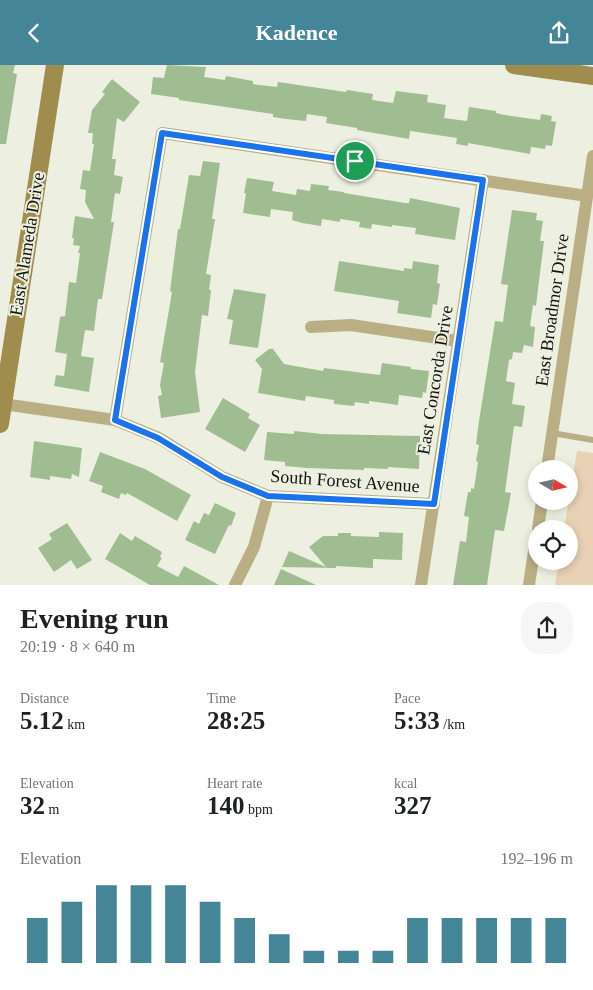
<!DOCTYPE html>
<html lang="en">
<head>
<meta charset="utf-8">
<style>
  :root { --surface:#fff; --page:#f6f6f6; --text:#202124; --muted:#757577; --accent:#448598 }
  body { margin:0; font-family:Georgia,serif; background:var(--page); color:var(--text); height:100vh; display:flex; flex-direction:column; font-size:19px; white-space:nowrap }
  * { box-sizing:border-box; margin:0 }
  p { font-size:16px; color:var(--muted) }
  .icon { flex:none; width:28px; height:28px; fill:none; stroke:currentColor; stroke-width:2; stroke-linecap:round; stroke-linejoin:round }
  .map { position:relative; height:520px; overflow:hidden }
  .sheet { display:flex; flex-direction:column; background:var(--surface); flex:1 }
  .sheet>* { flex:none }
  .needle { width:32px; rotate:99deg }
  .tools { position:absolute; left:528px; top:395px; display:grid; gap:10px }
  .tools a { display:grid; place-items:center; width:50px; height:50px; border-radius:50%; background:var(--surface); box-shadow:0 2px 8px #0003; font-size:25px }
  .pin { position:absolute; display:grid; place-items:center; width:42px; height:42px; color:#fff; margin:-21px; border:2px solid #fff; border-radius:50%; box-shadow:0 1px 5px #0007 }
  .round { display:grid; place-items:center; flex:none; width:52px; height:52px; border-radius:20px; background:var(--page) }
  .head { display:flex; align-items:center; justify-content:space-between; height:85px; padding:0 20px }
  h1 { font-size:28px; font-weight:600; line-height:38px }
  .stats { display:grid; grid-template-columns:repeat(3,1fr); gap:8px; height:85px; padding:5px 20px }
  .stats div { display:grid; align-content:center }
  .stats b { font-size:25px; font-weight:600 }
  .stats small { font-size:14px; font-weight:400 }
  .stats p { font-size:14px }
  .chart { height:140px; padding:10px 20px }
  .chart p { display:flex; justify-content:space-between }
  .chart svg { width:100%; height:90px; margin-top:5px; stroke:var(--accent); stroke-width:6 }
  header { display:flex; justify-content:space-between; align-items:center; height:65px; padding:0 20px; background:var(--accent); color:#fff; font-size:22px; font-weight:600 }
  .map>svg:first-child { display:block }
  .green { fill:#e8d1b5 }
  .building { fill:#9fbd91 }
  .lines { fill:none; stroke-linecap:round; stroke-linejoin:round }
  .lane { stroke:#baae84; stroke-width:6 }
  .street { stroke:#baae84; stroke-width:12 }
  .secondary { stroke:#a08d4d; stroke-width:18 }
  .route-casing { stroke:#fff; stroke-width:10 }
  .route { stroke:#1a73e8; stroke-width:6 }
  .labels { text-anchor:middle; stroke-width:4; stroke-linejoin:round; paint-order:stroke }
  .street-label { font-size:18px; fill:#13140f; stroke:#edf0e1 }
</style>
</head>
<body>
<header><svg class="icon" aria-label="back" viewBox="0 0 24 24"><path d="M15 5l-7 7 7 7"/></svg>Kadence<svg class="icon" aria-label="share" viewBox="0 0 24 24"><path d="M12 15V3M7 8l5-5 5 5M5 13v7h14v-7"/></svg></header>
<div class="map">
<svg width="593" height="520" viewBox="0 0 593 520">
  <rect width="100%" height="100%" fill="#edf0e1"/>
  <path class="green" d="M577,386L593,388V520H555L559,496H569V464H564Z"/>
  <path class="building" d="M0,0H15L13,8L17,9L6,79H0Z
    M167,0L206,2L204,12L225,15L226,11L253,16V19L277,22L278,17L346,27L347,25L373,29L372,35L393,38L396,26L428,30L427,37L446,40L444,53L467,56L469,42L496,46V48L505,50L540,55L541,49L552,51L551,56L556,57L552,81L546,80L545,84L531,82L530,89L468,78V81L456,79L457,73L410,66L409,74L357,65V63L326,58L327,52L307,49L306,56L286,54L273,52V49L179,35V33L151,29L153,12L164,13Z
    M112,14L140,37L124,57L117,53L112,94H116L114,110L123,112L120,129L115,128L111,157H114L102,234H98L94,266L85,265L81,291L94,293L89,327L54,321L56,310L64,311L67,289L55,287L60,252L65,251L69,217L76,218L80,188H78L80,181L73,180L74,173H72L75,151L94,154L85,137L86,125L80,124L83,105L90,106L94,79H92L93,68H88L92,45L105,29L102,27Z
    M203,96L220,98L212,154H215L206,209L211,210L209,225H211L208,251L202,250L195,307L200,347L161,353L158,331L162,330L160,320L164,298L160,297L172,227L170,226L178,164H180L189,110L200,111Z
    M247,113L274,117L272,126L296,130L297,124L310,126L311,119L329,121L328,125L344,127V128L405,138H409L410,133L460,143L455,175L415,169L416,163L392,160V162L372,159L371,164L359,162L360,157L340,154V157L322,154L321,161L302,158L292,155L293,147L271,144L270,152L243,148L246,128H244Z
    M512,145L537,148L536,155L543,156L540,176H544L538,224L536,241L533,240L530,261L535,262L533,282L524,280L522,288L513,287L512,294L509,295L506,316L515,318L512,339L525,341L522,362L514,361L505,427L511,428L509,439L504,466L495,465L487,520H453L460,476L466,477L469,452L464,451L468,427H471V423L474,424L478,397L476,396L479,380L476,379L479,356L495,256L503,257L508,220L501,219Z
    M339,196L404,206V203L412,204L413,196L439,200L437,218L440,219L437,240L433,239L431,253L397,248L399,236L334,226Z
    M234,224L266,229L258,283L229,279L233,255L227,254Z
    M269,284H273L284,299L323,306L324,303L380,310L382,298L411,302V304L429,306L426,328L423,327L422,333L399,330L398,340L369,336V339L355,337L354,341L334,339V335L306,331L305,336L258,328L262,304L255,295Z
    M223,333L250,349L248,353L260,360L245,387L205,364Z
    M294,366L322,369L420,371L419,404L388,402V404L364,403V405L307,403L285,401V397L264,395L267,367L294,369Z
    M34,376L82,383L79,412L72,409L71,414L50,411V415L30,412Z
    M100,387L145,404L191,430L177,456L127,428L126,430L121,428L119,434L101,427L103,421L89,416Z
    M215,438L236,448L231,461L229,460L215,489L185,475L194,456L199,459L204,448L209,450Z
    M67,458L92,495L77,504L71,495L54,507L38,483L52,474L49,469Z
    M379,467L403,468L402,495L373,494V503L336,501V503L282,502L289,486L326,502L309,482L323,471H338V468H351V471L379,472Z
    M120,468L132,476L135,471L162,487L160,492L162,493L157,501L178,512L184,501L219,520H150L105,494Z
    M281,504L316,520H274Z"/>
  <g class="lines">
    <path class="lane" d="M552,368L593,375"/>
    <path class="street" d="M311,262L351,260L458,276
      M3,339L115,355L159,373L222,412L268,431L434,439
      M115,355L162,68L587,131
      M547,404L593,91
      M538,464L542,436
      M235,520L254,482L268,431
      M421,520L483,115
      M529,520L536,473"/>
    <path class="secondary" d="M514,0L593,11
      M0,359L55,0"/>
  </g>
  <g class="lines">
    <g class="route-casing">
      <path id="route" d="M162,68L483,115L434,439L268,431L222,412L158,373L115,355Z"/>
    </g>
    <use href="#route" class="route"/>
  </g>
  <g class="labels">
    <g class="street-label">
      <text transform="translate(27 179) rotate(-81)" y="6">East Alameda Drive</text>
      <text transform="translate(552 245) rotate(-82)" y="6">East Broadmor Drive</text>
      <text transform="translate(435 315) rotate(-81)" y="6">East Concorda Drive</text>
      <text transform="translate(345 416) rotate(4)" y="6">South Forest Avenue</text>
    </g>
  </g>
</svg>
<div class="tools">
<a><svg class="needle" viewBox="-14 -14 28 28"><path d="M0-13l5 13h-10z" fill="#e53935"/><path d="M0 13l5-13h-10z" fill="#757577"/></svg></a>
<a><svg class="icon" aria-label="locate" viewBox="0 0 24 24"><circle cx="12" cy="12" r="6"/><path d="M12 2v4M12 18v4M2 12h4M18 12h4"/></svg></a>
</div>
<div class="pin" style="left:355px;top:96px;background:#1e9e55"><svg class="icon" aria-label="arrive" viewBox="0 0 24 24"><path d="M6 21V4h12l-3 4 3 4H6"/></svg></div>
</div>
<section class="sheet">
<div class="head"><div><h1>Evening run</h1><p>20:19 · 8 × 640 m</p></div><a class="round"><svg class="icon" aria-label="share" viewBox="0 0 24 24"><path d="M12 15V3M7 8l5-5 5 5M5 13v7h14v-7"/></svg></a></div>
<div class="stats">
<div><p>Distance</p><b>5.12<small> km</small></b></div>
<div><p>Time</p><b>28:25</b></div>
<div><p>Pace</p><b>5:33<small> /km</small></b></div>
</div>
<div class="stats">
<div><p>Elevation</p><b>32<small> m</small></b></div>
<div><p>Heart rate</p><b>140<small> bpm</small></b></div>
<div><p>kcal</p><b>327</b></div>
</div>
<div class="chart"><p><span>Elevation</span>192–196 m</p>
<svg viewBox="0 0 160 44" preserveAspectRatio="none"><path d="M5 44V22M15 44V14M25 44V6M35 44V6M45 44V6M55 44V14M65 44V22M75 44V30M85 44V38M95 44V38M105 44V38M115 44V22M125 44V22M135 44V22M145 44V22M155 44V22"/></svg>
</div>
</section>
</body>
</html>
